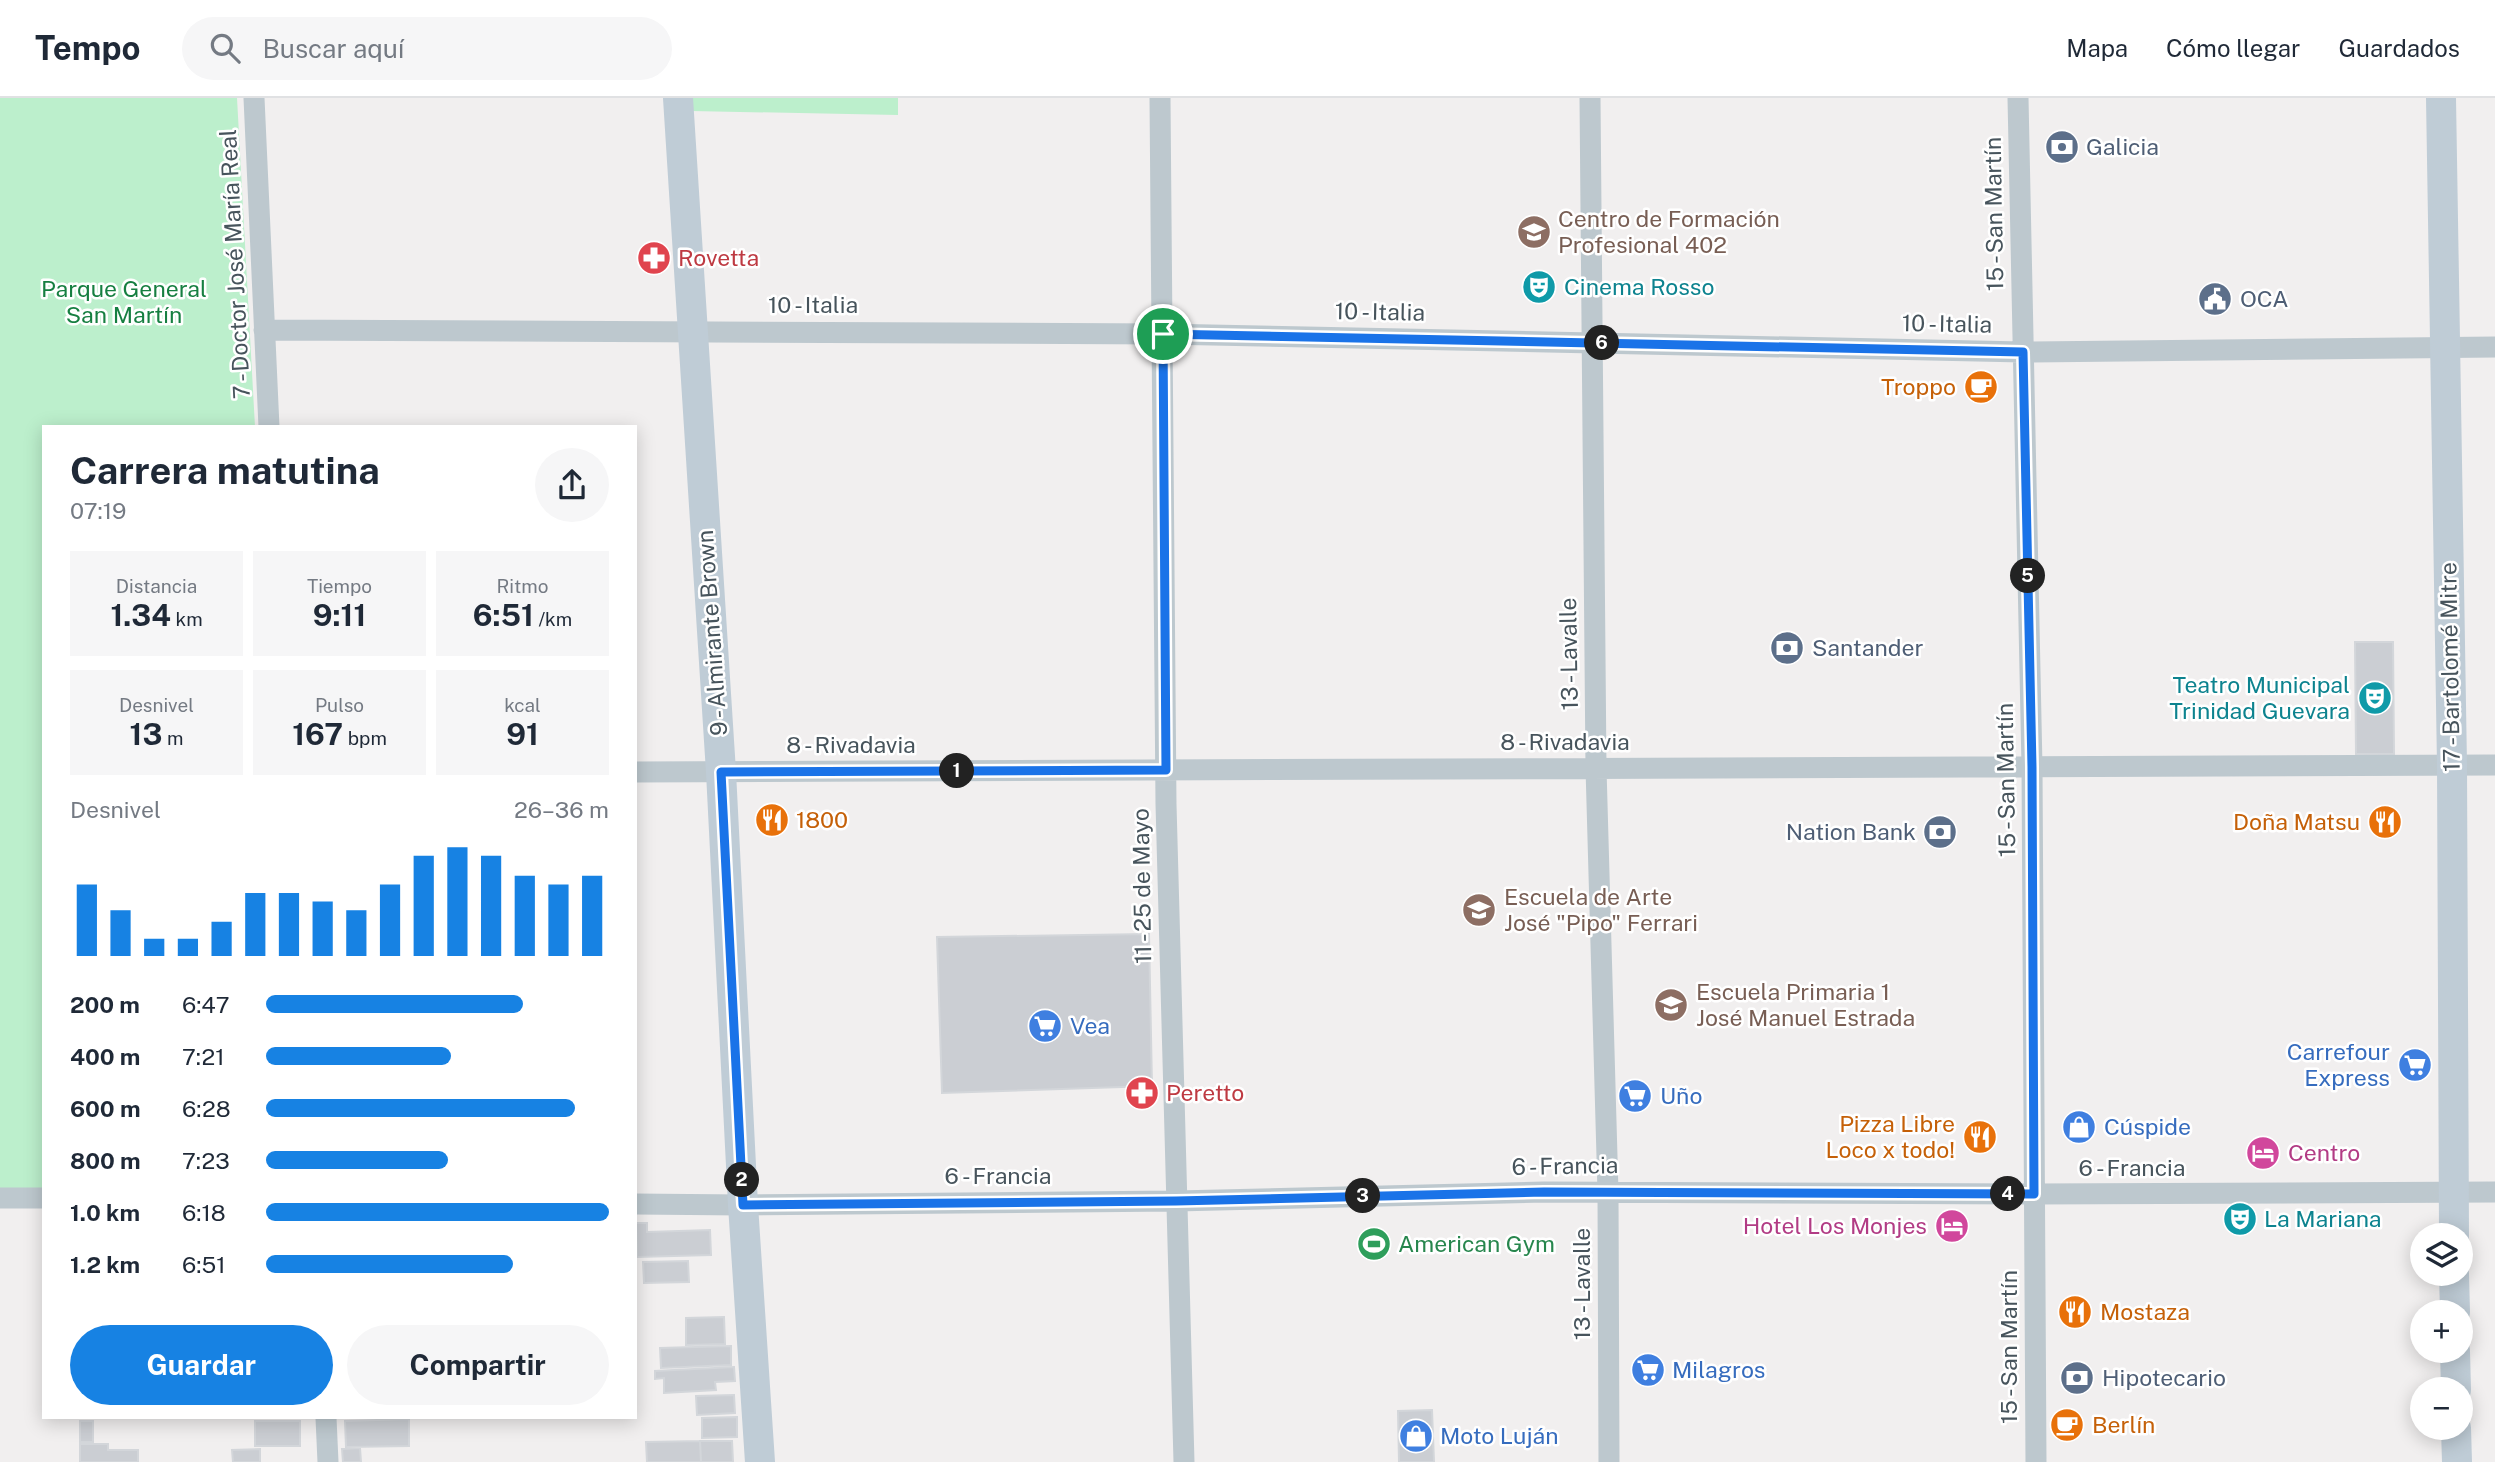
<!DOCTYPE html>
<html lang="es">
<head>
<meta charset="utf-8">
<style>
  :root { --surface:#fff; --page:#f6f6f7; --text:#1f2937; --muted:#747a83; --line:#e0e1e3; --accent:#1782e3 }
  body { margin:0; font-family:"Public Sans",sans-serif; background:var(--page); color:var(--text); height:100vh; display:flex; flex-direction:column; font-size:26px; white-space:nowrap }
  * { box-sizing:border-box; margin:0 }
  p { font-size:23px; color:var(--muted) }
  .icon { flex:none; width:38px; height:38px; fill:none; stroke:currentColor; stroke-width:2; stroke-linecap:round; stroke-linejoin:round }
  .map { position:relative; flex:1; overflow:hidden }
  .details { position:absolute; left:42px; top:327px; width:595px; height:994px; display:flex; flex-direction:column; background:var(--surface); border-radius:0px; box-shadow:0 4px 18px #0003 }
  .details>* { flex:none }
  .tools { position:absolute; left:2410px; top:1125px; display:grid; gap:14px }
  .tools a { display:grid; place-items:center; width:63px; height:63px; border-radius:50%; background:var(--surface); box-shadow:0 4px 18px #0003; font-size:35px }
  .pin { position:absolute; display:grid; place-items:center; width:60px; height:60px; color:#fff; margin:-30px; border:4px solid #fff; border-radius:50%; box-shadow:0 2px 7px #0007 }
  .km { position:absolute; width:35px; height:35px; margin:-18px; border-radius:50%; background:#222; color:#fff; font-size:19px; line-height:35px; text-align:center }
  .round { display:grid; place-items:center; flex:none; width:74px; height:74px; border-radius:37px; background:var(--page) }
  .headline { display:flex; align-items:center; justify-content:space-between; height:119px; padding:0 28px }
  h1 { font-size:38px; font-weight:700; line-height:52px }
  .stats { display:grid; grid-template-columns:repeat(3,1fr); gap:10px; height:119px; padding:7px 28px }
  .stats div { display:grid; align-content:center; border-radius:0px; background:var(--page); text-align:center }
  .stats b { font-size:30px; font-weight:700 }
  .stats small { font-size:19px; font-weight:400 }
  .stats p { font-size:19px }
  .chart { height:196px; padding:14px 28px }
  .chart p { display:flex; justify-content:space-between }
  .chart svg { width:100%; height:126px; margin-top:7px; stroke:var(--accent); stroke-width:6 }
  .primary-button { display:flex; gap:14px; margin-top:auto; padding:14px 28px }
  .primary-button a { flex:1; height:80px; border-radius:42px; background:var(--accent); color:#fff; font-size:28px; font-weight:700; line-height:80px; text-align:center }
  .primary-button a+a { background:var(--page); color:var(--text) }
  ul { padding:0 28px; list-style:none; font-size:23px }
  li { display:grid; grid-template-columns:112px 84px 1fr; align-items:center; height:52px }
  li i { height:18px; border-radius:9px; background:var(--accent) }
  header { display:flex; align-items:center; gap:42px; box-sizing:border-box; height:98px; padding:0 35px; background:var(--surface); border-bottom:2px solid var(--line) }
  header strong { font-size:33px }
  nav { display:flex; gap:38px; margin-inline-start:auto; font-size:24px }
  .search { width:490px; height:63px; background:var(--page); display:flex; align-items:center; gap:18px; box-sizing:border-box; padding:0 24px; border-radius:38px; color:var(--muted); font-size:26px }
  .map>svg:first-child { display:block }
  .green { fill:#bcefcc }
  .building { fill:#cbced3; stroke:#d3d6da; stroke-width:2 }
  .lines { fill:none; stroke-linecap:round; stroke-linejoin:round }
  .street { stroke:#bdc8ce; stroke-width:21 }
  .secondary { stroke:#bfccd6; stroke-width:30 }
  .route-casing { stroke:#fff; stroke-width:14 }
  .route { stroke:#1a73e8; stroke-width:9 }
  .labels { text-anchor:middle; stroke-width:5; stroke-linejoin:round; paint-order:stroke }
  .service-label { font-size:23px; fill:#4e5e75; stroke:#fff; text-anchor:start }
  .street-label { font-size:23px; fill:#47545c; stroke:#fff }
  .education-label { font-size:23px; fill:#785e54; stroke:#fff; text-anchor:start }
  .health-label { font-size:23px; fill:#be3a42; stroke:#fff; text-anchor:start }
  .culture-label { font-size:23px; fill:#0d838f; stroke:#fff; text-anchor:start }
  .park-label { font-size:23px; fill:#167f41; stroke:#fff }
  .food-label { font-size:23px; fill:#c56008; stroke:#fff; text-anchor:end }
  .shop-label { font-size:23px; fill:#366cbe; stroke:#fff; text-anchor:start }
  .hotel-label { font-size:23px; fill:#b23c85; stroke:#fff; text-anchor:start }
  .leisure-label { font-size:23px; fill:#27864d; stroke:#fff; text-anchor:start }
</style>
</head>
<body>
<header>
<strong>Tempo</strong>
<div class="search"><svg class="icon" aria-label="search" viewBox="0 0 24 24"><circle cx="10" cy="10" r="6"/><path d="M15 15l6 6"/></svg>Buscar aquí</div>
<nav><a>Mapa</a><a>Cómo llegar</a><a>Guardados</a></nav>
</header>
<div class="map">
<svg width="2495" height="1364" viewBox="0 0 2495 1364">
  <rect width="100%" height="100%" fill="#f1efef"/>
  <path class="green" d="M0,0H237L255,329H44V1093H0Z
    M691,0H898V17L691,13Z"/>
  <path class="building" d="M2355,544H2393L2394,656H2356Z
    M1149,836L1152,988L942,995L937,839Z
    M636,1125H647V1134L710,1132L711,1157L637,1159Z
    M688,1163L689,1184L644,1185L643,1164Z
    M724,1219L725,1246L686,1247V1220Z
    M731,1248V1267L661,1270L660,1250Z
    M734,1269L735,1283L715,1284L716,1292L664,1295V1280L655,1281V1273Z
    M734,1297L735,1315L697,1317L696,1298Z
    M1432,1312L1434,1364H1399L1398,1313Z
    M737,1319V1339L702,1340V1320Z
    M409,1321V1348L346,1349L345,1323Z
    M80,1323H93V1344H80Z
    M255,1323H300V1348H255Z
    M700,1343L701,1364H647L646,1344Z
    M700,1343H732L733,1364H701Z
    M80,1346H108V1352H138V1364H80Z
    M360,1350L361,1364H343L342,1351Z
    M260,1351V1364H233L232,1352Z"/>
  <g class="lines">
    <path class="street" d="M254,0L269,329
      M1160,0L1166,706L1184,1364
      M1590,0L1596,670L1608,1094L1609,1364
      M2018,0L2032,669L2036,1364
      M264,232L1163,236L2023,254L2495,249
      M635,674L2495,667
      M0,1100H44
      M635,1106L743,1107L1176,1103L1544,1094L2034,1096L2495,1094
      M326,1320L328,1364"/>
    <path class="secondary" d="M678,0L721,674L743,1107L760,1364
      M2441,0L2452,667L2454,1138
      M2454,1176L2455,1214
      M2455,1253L2456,1292
      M2456,1330L2457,1364"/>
  </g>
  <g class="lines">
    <g class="route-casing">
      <path id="route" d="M1163,236L2023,254L2032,669L2034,1096L1544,1094L1176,1103L743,1107L721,674L1166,672Z"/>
    </g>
    <use href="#route" class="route"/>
  </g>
  <defs>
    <g id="bank-disc" transform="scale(1.75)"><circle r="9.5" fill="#5c6f8a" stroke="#fff"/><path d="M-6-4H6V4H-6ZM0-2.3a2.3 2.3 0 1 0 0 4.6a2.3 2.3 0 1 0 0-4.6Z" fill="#fff"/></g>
    <g id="school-disc" transform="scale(1.75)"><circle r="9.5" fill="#8d6e63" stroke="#fff"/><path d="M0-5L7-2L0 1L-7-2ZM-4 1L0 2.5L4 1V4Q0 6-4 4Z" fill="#fff"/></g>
    <g id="pharmacy-disc" transform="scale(1.75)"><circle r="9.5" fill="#e0444e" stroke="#fff"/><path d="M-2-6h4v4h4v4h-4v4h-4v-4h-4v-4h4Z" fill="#fff"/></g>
    <g id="theatre-disc" transform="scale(1.75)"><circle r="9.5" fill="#0f9aa8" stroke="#fff"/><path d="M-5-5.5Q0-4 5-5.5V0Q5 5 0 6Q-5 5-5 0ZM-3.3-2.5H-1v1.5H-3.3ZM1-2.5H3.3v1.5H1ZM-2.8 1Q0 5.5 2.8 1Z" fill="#fff"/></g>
    <g id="civic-disc" transform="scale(1.75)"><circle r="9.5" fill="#5c6f8a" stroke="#fff"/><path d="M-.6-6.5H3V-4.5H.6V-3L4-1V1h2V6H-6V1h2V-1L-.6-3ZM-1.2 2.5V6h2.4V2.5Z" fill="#fff"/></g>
    <g id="cafe-disc" transform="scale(1.75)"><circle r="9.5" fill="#e8710a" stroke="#fff"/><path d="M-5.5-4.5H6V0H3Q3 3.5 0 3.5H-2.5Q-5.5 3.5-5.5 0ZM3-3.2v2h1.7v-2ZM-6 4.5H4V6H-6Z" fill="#fff"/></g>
    <g id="restaurant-disc" transform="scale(1.75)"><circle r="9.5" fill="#e8710a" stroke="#fff"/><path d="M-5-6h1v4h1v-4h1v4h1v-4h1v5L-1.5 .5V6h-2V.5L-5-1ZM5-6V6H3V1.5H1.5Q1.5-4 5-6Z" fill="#fff"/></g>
    <g id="university-disc" transform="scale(1.75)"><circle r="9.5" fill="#8d6e63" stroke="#fff"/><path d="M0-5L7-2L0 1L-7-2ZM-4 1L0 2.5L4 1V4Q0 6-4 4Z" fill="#fff"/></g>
    <g id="supermarket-disc" transform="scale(1.75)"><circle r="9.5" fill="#3f7fe0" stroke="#fff"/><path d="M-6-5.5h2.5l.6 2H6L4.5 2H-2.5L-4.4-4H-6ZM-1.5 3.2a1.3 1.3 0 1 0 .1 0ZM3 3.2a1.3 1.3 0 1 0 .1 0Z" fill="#fff"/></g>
    <g id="shop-disc" transform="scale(1.75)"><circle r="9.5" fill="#3f7fe0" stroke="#fff"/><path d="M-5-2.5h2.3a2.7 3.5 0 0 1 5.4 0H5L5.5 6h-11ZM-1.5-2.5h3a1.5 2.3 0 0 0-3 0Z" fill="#fff"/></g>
    <g id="hotel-disc" transform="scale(1.75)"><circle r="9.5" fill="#d1479c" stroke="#fff"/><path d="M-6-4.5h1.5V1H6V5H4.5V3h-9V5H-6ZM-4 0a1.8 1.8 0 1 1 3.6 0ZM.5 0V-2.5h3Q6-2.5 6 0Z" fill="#fff"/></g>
    <g id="stadium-disc" transform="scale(1.75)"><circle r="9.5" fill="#2e9e5b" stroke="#fff"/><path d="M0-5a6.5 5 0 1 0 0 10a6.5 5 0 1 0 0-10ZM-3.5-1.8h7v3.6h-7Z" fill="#fff"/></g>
  </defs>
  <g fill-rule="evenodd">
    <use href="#bank-disc" x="2062" y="49"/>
    <use href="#school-disc" x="1534" y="134"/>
    <use href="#pharmacy-disc" x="654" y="160"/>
    <use href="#theatre-disc" x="1539" y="189"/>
    <use href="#civic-disc" x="2215" y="201"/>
    <use href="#cafe-disc" x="1981" y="289"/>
    <use href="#bank-disc" x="1787" y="550"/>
    <use href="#theatre-disc" x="2375" y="600"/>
    <use href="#restaurant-disc" x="772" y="722"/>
    <use href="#restaurant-disc" x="2385" y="724"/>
    <use href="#bank-disc" x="1940" y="734"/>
    <use href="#university-disc" x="1479" y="812"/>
    <use href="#school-disc" x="1671" y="907"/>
    <use href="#supermarket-disc" x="1045" y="928"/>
    <use href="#supermarket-disc" x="2415" y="967"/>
    <use href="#pharmacy-disc" x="1142" y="995"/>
    <use href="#supermarket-disc" x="1635" y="998"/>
    <use href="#shop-disc" x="2079" y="1029"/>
    <use href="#restaurant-disc" x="1980" y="1039"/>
    <use href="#hotel-disc" x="2263" y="1055"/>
    <use href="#theatre-disc" x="2240" y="1121"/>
    <use href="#hotel-disc" x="1952" y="1128"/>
    <use href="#stadium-disc" x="1374" y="1146"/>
    <use href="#restaurant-disc" x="2075" y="1214"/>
    <use href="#supermarket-disc" x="1648" y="1272"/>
    <use href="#bank-disc" x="2077" y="1280"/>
    <use href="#cafe-disc" x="2067" y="1327"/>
    <use href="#shop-disc" x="1416" y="1338"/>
  </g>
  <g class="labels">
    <g class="service-label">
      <text x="2086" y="57">Galicia</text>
      <text x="2240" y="209">OCA</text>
      <text x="1812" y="558">Santander</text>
      <text x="1916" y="742" text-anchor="end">Nation Bank</text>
      <text x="2102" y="1288">Hipotecario</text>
    </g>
    <g class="street-label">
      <text transform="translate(1994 116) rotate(-91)" y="8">15 - San Martín</text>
      <text transform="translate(235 166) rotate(-93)" y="8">7 - Doctor José María Real</text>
      <text x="813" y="215">10 - Italia</text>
      <text transform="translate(1380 214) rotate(1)" y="8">10 - Italia</text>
      <text transform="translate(1947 226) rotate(1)" y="8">10 - Italia</text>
      <text transform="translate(712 535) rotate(-94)" y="8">9 - Almirante Brown</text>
      <text transform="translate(1569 556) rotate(-91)" y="8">13 - Lavalle</text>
      <text transform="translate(2450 569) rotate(-91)" y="8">17 - Bartolomé Mitre</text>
      <text x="1565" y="652">8 - Rivadavia</text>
      <text x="851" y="655">8 - Rivadavia</text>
      <text transform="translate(2006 682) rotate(-91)" y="8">15 - San Martín</text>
      <text transform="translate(1142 788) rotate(-91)" y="8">11 - 25 de Mayo</text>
      <text transform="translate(1565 1068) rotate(-1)" y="8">6 - Francia</text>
      <text x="2132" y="1078">6 - Francia</text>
      <text x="998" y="1086">6 - Francia</text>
      <text transform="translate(1582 1186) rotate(-90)" y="8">13 - Lavalle</text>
      <text transform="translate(2009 1249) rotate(-90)" y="8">15 - San Martín</text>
    </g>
    <g class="education-label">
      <text x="1558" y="129">Centro de Formación<tspan x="1558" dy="26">Profesional 402</tspan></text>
      <text x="1504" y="807">Escuela de Arte<tspan x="1504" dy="26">José "Pipo" Ferrari</tspan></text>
      <text x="1696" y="902">Escuela Primaria 1<tspan x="1696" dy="26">José Manuel Estrada</tspan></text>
    </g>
    <g class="health-label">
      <text x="678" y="168">Rovetta</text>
      <text x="1166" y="1003">Peretto</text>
    </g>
    <g class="culture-label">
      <text x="1564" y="197">Cinema Rosso</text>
      <text x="2350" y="595" text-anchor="end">Teatro Municipal<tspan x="2350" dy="26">Trinidad Guevara</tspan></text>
      <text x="2264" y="1129">La Mariana</text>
    </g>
    <g class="park-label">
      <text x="124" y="199">Parque General<tspan x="124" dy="26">San Martín</tspan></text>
    </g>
    <g class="food-label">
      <text x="1956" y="297">Troppo</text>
      <text x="796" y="730" text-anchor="start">1800</text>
      <text x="2360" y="732">Doña Matsu</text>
      <text x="1955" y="1034">Pizza Libre<tspan x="1955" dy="26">Loco x todo!</tspan></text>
      <text x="2100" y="1222" text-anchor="start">Mostaza</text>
      <text x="2092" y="1335" text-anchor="start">Berlín</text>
    </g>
    <g class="shop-label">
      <text x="1070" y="936">Vea</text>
      <text x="2390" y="962" text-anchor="end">Carrefour<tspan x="2390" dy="26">Express</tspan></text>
      <text x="1660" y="1006">Uño</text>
      <text x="2104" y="1037">Cúspide</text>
      <text x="1672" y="1280">Milagros</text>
      <text x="1440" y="1346">Moto Luján</text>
    </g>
    <g class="hotel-label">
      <text x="2288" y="1063">Centro</text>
      <text x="1927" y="1136" text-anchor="end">Hotel Los Monjes</text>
    </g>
    <g class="leisure-label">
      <text x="1398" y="1154">American Gym</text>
    </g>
  </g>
</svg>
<div class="tools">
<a><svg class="icon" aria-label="layers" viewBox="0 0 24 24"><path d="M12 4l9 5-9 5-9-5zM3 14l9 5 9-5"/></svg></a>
<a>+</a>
<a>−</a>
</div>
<div class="pin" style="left:1163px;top:236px;background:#1e9e55"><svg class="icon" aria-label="arrive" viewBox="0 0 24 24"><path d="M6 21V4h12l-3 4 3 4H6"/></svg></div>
<b class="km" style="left:957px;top:673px">1</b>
<b class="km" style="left:742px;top:1082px">2</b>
<b class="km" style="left:1363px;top:1098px">3</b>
<b class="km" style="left:2008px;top:1096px">4</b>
<b class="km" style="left:2028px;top:478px">5</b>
<b class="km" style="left:1602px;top:245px">6</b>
<section class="details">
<div class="headline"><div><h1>Carrera matutina</h1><p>07:19</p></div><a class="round"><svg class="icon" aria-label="share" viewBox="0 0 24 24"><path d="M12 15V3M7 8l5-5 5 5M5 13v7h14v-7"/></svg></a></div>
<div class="stats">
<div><p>Distancia</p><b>1.34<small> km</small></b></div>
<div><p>Tiempo</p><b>9:11</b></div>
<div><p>Ritmo</p><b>6:51<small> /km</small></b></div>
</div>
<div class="stats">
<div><p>Desnivel</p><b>13<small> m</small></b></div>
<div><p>Pulso</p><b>167<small> bpm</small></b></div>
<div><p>kcal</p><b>91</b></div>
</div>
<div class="chart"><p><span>Desnivel</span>26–36 m</p>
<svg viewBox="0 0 160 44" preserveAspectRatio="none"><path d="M5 44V19M15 44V28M25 44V38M35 44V38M45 44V32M55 44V22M65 44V22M75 44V25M85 44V28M95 44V19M105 44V9M115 44V6M125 44V9M135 44V16M145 44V19M155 44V16"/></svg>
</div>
<ul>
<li><b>200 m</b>6:47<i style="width:75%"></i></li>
<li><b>400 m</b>7:21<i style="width:54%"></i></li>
<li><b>600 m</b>6:28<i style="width:90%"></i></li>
<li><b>800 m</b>7:23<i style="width:53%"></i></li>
<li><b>1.0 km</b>6:18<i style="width:100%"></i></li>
<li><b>1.2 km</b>6:51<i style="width:72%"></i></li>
</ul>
<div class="primary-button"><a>Guardar</a><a>Compartir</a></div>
</section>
</div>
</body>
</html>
